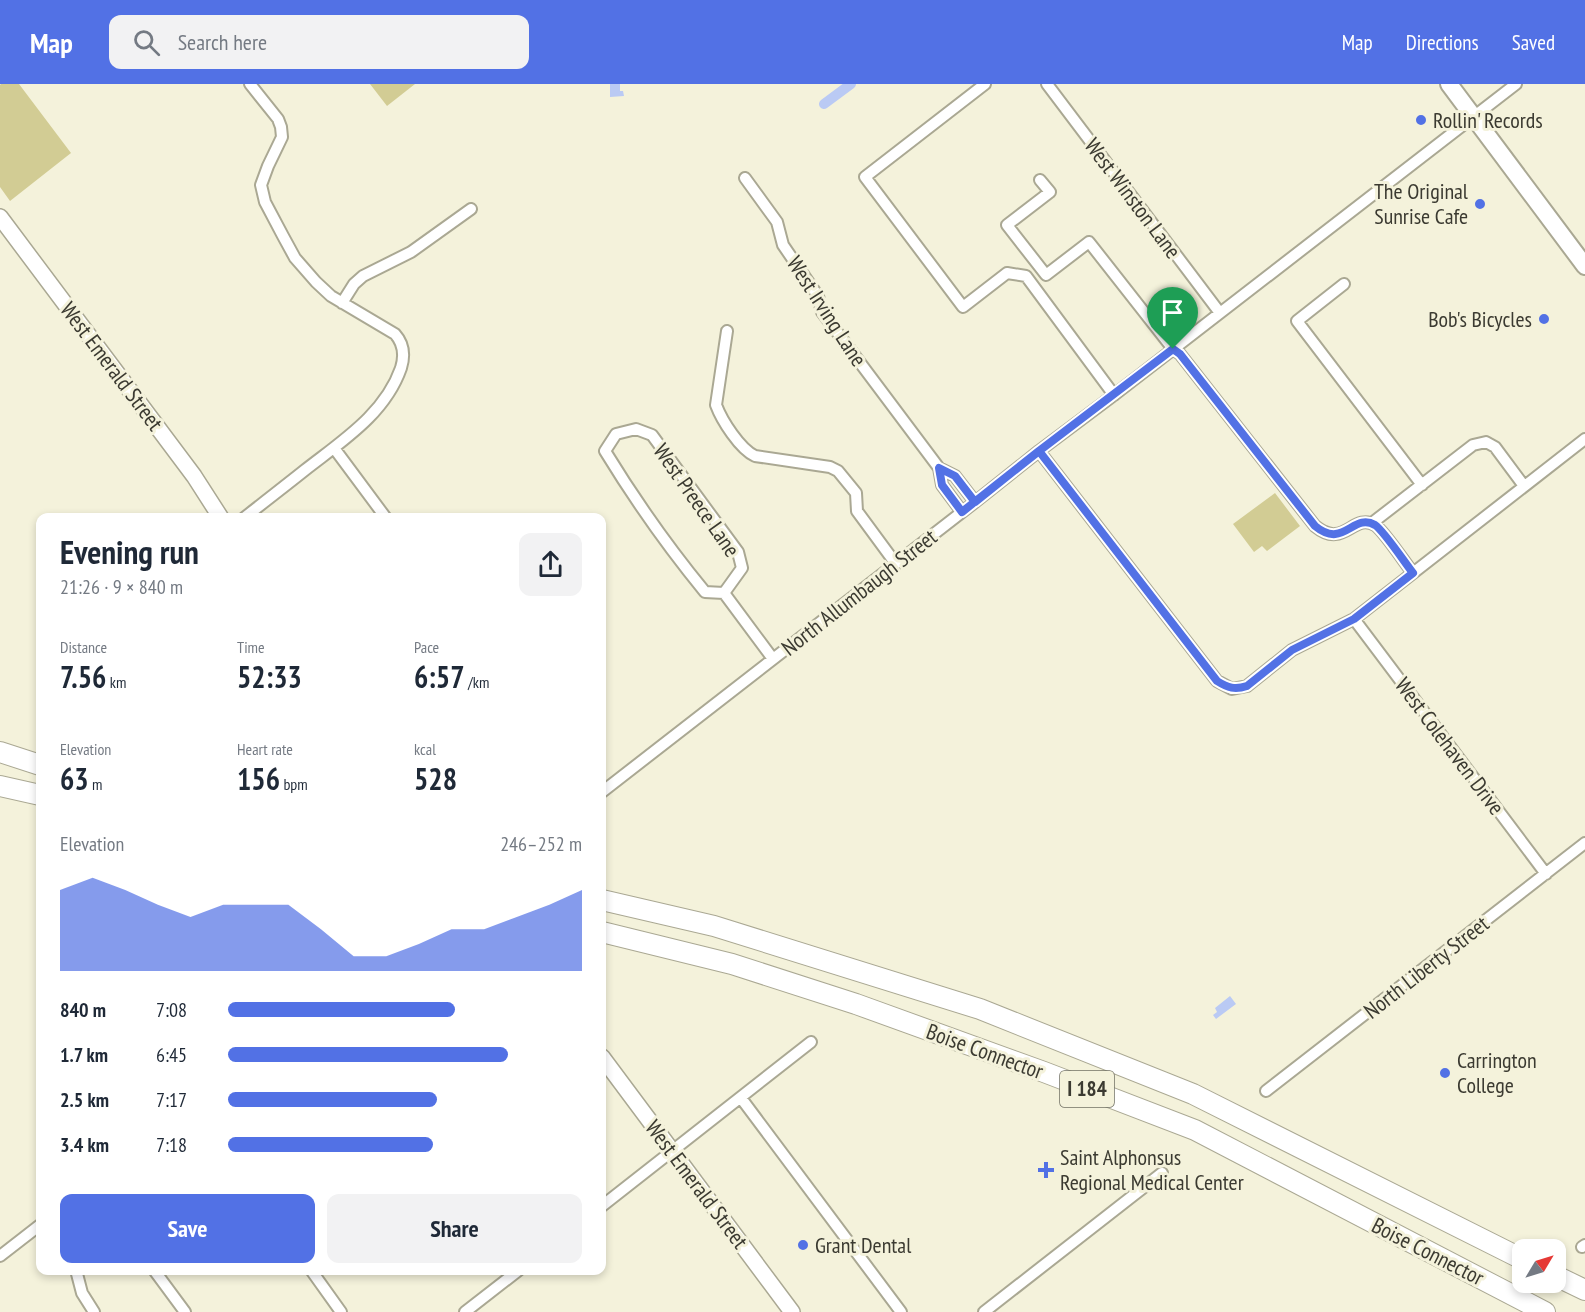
<!DOCTYPE html>
<html lang="en">
<head>
<meta charset="utf-8">
<style>
  :root { --surface:#fff; --page:#f2f2f3; --text:#1f2937; --muted:#747a83; --accent:#5271e5 }
  body { margin:0; font-family:"PT Sans Narrow",sans-serif; background:var(--page); color:var(--text); height:100vh; display:flex; flex-direction:column; font-size:22px; white-space:nowrap }
  * { box-sizing:border-box; margin:0 }
  p { font-size:20px; color:var(--muted) }
  .icon { flex:none; width:33px; height:33px; fill:none; stroke:currentColor; stroke-width:2; stroke-linecap:round; stroke-linejoin:round }
  .map { position:relative; flex:1; overflow:hidden }
  .sheet { position:absolute; left:36px; top:429px; width:570px; height:762px; display:flex; flex-direction:column; background:var(--surface); border-radius:12px; box-shadow:0 3px 9px #0003 }
  .sheet>* { flex:none }
  .needle { width:39px; rotate:52deg }
  .controls { position:absolute; left:1512px; top:1155px; display:grid; gap:12px }
  .controls a { display:grid; place-items:center; width:54px; height:54px; border-radius:12px; background:var(--surface); box-shadow:0 3px 9px #0003; font-size:30px }
  .pin { position:absolute; display:grid; place-items:center; width:51px; height:51px; color:#fff; margin:-62px -26px; border-radius:50% 50% 50% 0; rotate:-45deg; box-shadow:0 0 6px #0007 }
  .pin .icon { rotate:45deg }
  .round { display:grid; place-items:center; flex:none; width:63px; height:63px; border-radius:12px; background:var(--page) }
  .overview { display:flex; align-items:center; justify-content:space-between; height:102px; padding:0 24px }
  h1 { font-size:33px; font-weight:800; line-height:45px }
  .metrics { display:grid; grid-template-columns:repeat(3,1fr); gap:9px; height:102px; padding:6px 24px }
  .metrics div { display:grid; align-content:center }
  .metrics b { font-size:30px; font-weight:800 }
  .metrics small { font-size:16px; font-weight:400 }
  .metrics p { font-size:16px }
  .chart { height:168px; padding:12px 24px }
  .chart p { display:flex; justify-content:space-between }
  .chart svg { width:100%; height:108px; margin-top:6px; fill:var(--accent); opacity:.7 }
  .cta { display:flex; gap:12px; margin-top:auto; padding:12px 24px }
  .cta a { flex:1; height:69px; border-radius:12px; background:var(--accent); color:#fff; font-size:24px; font-weight:800; line-height:69px; text-align:center }
  .cta a+a { background:var(--page); color:var(--text) }
  ul { padding:0 24px; list-style:none; font-size:20px }
  li { display:grid; grid-template-columns:96px 72px 1fr; align-items:center; height:45px }
  li i { height:15px; border-radius:8px; background:var(--accent) }
  header { display:flex; align-items:center; gap:36px; box-sizing:border-box; height:84px; padding:0 30px; background:var(--accent); color:#fff }
  header strong { font-size:28px }
  nav { display:flex; gap:33px; margin-inline-start:auto; font-size:21px }
  .search { width:420px; height:54px; background:var(--page); display:flex; align-items:center; gap:15px; box-sizing:border-box; padding:0 21px; border-radius:12px; color:var(--muted); font-size:22px }
  .map>svg:first-child { display:block }
  .green { fill:#d2cc94 }
  .water { fill:#bacaf4 }
  .lines { fill:none; stroke-linecap:round; stroke-linejoin:round }
  .canal { stroke:#bacaf4; stroke-width:10 }
  .minor-casing { stroke:#aaa893; stroke-width:14 }
  .secondary-casing { stroke:#aaa893; stroke-width:18 }
  .primary-casing { stroke:#aaa893; stroke-width:20 }
  .motorway-casing { stroke:#aaa893; stroke-width:22 }
  .minor { stroke:#fff; stroke-width:10 }
  .secondary { stroke:#fff; stroke-width:15 }
  .primary { stroke:#fff; stroke-width:16 }
  .motorway { stroke:#fff; stroke-width:20 }
  .route-casing { stroke:#fff; stroke-width:12 }
  .route { stroke:#5271e5; stroke-width:8 }
  .poi-dot { fill:#5271e5; stroke:#f4f2db; stroke-width:2 }
  .labels { text-anchor:middle; stroke-width:6; stroke-linejoin:round; paint-order:stroke }
  .shield { fill:#f4f2db; stroke:#727164; stroke-width:1.5 }
  .shield-label { font-size:21px; font-weight:bold; fill:#3b3a31 }
  .poi-label { font-size:22px; fill:#3b3a31; stroke:#f4f2db; text-anchor:start }
  .street-label { font-size:22px; fill:#3b3a31; stroke:#f4f2db }
</style>
</head>
<body>
<header>
<strong>Map</strong>
<div class="search"><svg class="icon" aria-label="search" viewBox="0 0 24 24"><circle cx="10" cy="10" r="6"/><path d="M15 15l6 6"/></svg>Search here</div>
<nav><a>Map</a><a>Directions</a><a>Saved</a></nav>
</header>
<div class="map">
<svg width="1585" height="1228" viewBox="0 0 1585 1228">
  <rect width="100%" height="100%" fill="#f4f2db"/>
  <path class="green" d="M1,0H19L71,69L10,117L0,103V1Z
    M370,0H415L387,22Z
    M1275,409L1300,442L1267,467L1262,462L1254,468L1233,440Z"/>
  <path class="water" d="M610,0H620V7H623L624,12L610,13Z
    M1230,912L1236,920L1216,935L1213,931L1217,928L1215,924Z"/>
  <g class="lines">
    <path class="canal" d="M824,20L851,0"/>
    <g class="minor-casing">
      <path id="minor" d="M985,0L865,93L963,223L1007,189L1026,192L1114,311
        M1047,0L1220,229
        M745,94L777,138L783,161L818,212L822,228L939,384
        M1040,96L1050,108L1007,141L1046,191L1089,158L1173,265L1180,270L1315,442C1344,466 1353,428 1375,441C1384,447 1405,479 1413,489
        M1344,200L1297,237L1422,401
        M342,219L354,200L363,192L411,168L471,125
        M727,247L716,321C722,337 740,365 755,372L830,383L838,387L856,409L857,427L896,480
        M636,345L652,351L738,468L742,484L724,509L705,508C668,463 635,416 605,367L616,350Z
        M334,364L386,434
        M1039,367L1217,597L1232,605L1247,602L1292,566L1354,535L1585,355
        M962,428L942,401L939,384L955,392L975,418
        M244,434C264,418 285,402 305,386C342,357 385,330 401,284C405,271 404,260 395,250L331,212L316,198L295,174L283,152L265,118L261,101L268,82L282,53L281,43L278,35L250,0
        M1372,439L1473,361L1486,358L1495,363L1524,402
        M724,509L773,575
        M1354,535L1546,790
        M602,708L975,418L1039,367L1114,311L1516,0
        M1266,1007L1585,759
        M741,1014L901,1228
        M602,1122L811,958
        M1582,1163L1585,1161
        M0,1172L40,1141
        M76,1186L82,1209L94,1228
        M154,1186L185,1228
        M311,1186L341,1228
        M465,1228L519,1186
        M984,1228L1162,1089"/>
    </g>
    <g class="secondary-casing">
      <path id="secondary" d="M0,133L194,392L221,434
        M602,973L792,1228"/>
    </g>
    <g class="primary-casing">
      <path id="primary" d="M1449,0L1585,182"/>
    </g>
    <g class="motorway-casing">
      <path id="motorway" d="M0,668L40,681
        M0,702L40,711
        M602,816L714,842L980,925L1193,1010L1522,1175
        M602,848L732,880L856,920L1044,988L1195,1046L1545,1228
        M1556,1192L1585,1206"/>
    </g>
    <use href="#minor" class="minor"/>
    <use href="#secondary" class="secondary"/>
    <use href="#primary" class="primary"/>
    <use href="#motorway" class="motorway"/>
  </g>
  <g class="lines">
    <g class="route-casing">
      <path id="route" d="M1173,265L1039,367L975,418L955,392L939,384L942,401L962,428L1039,367L1217,597C1228,604 1235,606 1247,602L1292,566L1354,535L1413,489C1405,479 1384,447 1375,441C1353,428 1344,466 1315,442L1180,270L1173,265"/>
    </g>
    <use href="#route" class="route"/>
  </g>
  <g class="poi-dot">
    <circle cx="1421" cy="36" r="6"/>
    <circle cx="1480" cy="120" r="6"/>
    <circle cx="1544" cy="235" r="6"/>
    <circle cx="1445" cy="989" r="6"/>
    <path d="M1043 1077h6v6h6v6h-6v6h-6v-6h-6v-6h6z"/>
    <circle cx="803" cy="1161" r="6"/>
  </g>
  <g class="labels">
    <rect class="shield" x="1060" y="987" width="54" height="36" rx="4.5"/>
    <g class="shield-label">
      <text x="1087" y="1012">I 184</text>
    </g>
    <g class="poi-label">
      <text x="1433" y="44">Rollin' Records</text>
      <text x="1468" y="115" text-anchor="end">The Original<tspan x="1468" dy="25">Sunrise Cafe</tspan></text>
      <text x="1532" y="243" text-anchor="end">Bob's Bicycles</text>
      <text x="1457" y="984">Carrington<tspan x="1457" dy="25">College</tspan></text>
      <text x="1060" y="1081">Saint Alphonsus<tspan x="1060" dy="25">Regional Medical Center</tspan></text>
      <text x="815" y="1169">Grant Dental</text>
    </g>
    <g class="street-label">
      <text transform="translate(1133 114) rotate(53)" y="8">West Winston Lane</text>
      <text transform="translate(827 227) rotate(57)" y="8">West Irving Lane</text>
      <text transform="translate(112 282) rotate(53)" y="8">West Emerald Street</text>
      <text transform="translate(697 416) rotate(55)" y="8">West Preece Lane</text>
      <text transform="translate(859 508) rotate(-38)" y="8">North Allumbaugh Street</text>
      <text transform="translate(1450 662) rotate(53)" y="8">West Colehaven Drive</text>
      <text transform="translate(1426 883) rotate(-38)" y="8">North Liberty Street</text>
      <text transform="translate(985 967) rotate(20)" y="8">Boise Connector</text>
      <text transform="translate(697 1100) rotate(53)" y="8">West Emerald Street</text>
      <text transform="translate(1428 1167) rotate(27)" y="8">Boise Connector</text>
    </g>
  </g>
</svg>
<div class="controls">
<a><svg class="needle" viewBox="-14 -14 28 28"><path d="M0-13l5 13h-10z" fill="#e53935"/><path d="M0 13l5-13h-10z" fill="#747a83"/></svg></a>
</div>
<div class="pin" style="left:1173px;top:265px;background:#1e9e55"><svg class="icon" aria-label="arrive" viewBox="0 0 24 24"><path d="M6 21V4h12l-3 4 3 4H6"/></svg></div>
<section class="sheet">
<div class="overview"><div><h1>Evening run</h1><p>21:26 · 9 × 840 m</p></div><a class="round"><svg class="icon" aria-label="share" viewBox="0 0 24 24"><path d="M12 15V3M7 8l5-5 5 5M5 13v7h14v-7"/></svg></a></div>
<div class="metrics">
<div><p>Distance</p><b>7.56<small> km</small></b></div>
<div><p>Time</p><b>52:33</b></div>
<div><p>Pace</p><b>6:57<small> /km</small></b></div>
</div>
<div class="metrics">
<div><p>Elevation</p><b>63<small> m</small></b></div>
<div><p>Heart rate</p><b>156<small> bpm</small></b></div>
<div><p>kcal</p><b>528</b></div>
</div>
<div class="chart"><p><span>Elevation</span>246–252 m</p>
<svg viewBox="0 0 160 44" preserveAspectRatio="none"><path d="M0 44V11L10 6L20 11L30 17L40 22L50 17L60 17L70 17L80 27L90 38L100 38L110 33L120 27L130 27L140 22L150 17L160 11V44z"/></svg>
</div>
<ul>
<li><b>840 m</b>7:08<i style="width:64%"></i></li>
<li><b>1.7 km</b>6:45<i style="width:79%"></i></li>
<li><b>2.5 km</b>7:17<i style="width:59%"></i></li>
<li><b>3.4 km</b>7:18<i style="width:58%"></i></li>
</ul>
<div class="cta"><a>Save</a><a>Share</a></div>
</section>
</div>
</body>
</html>
